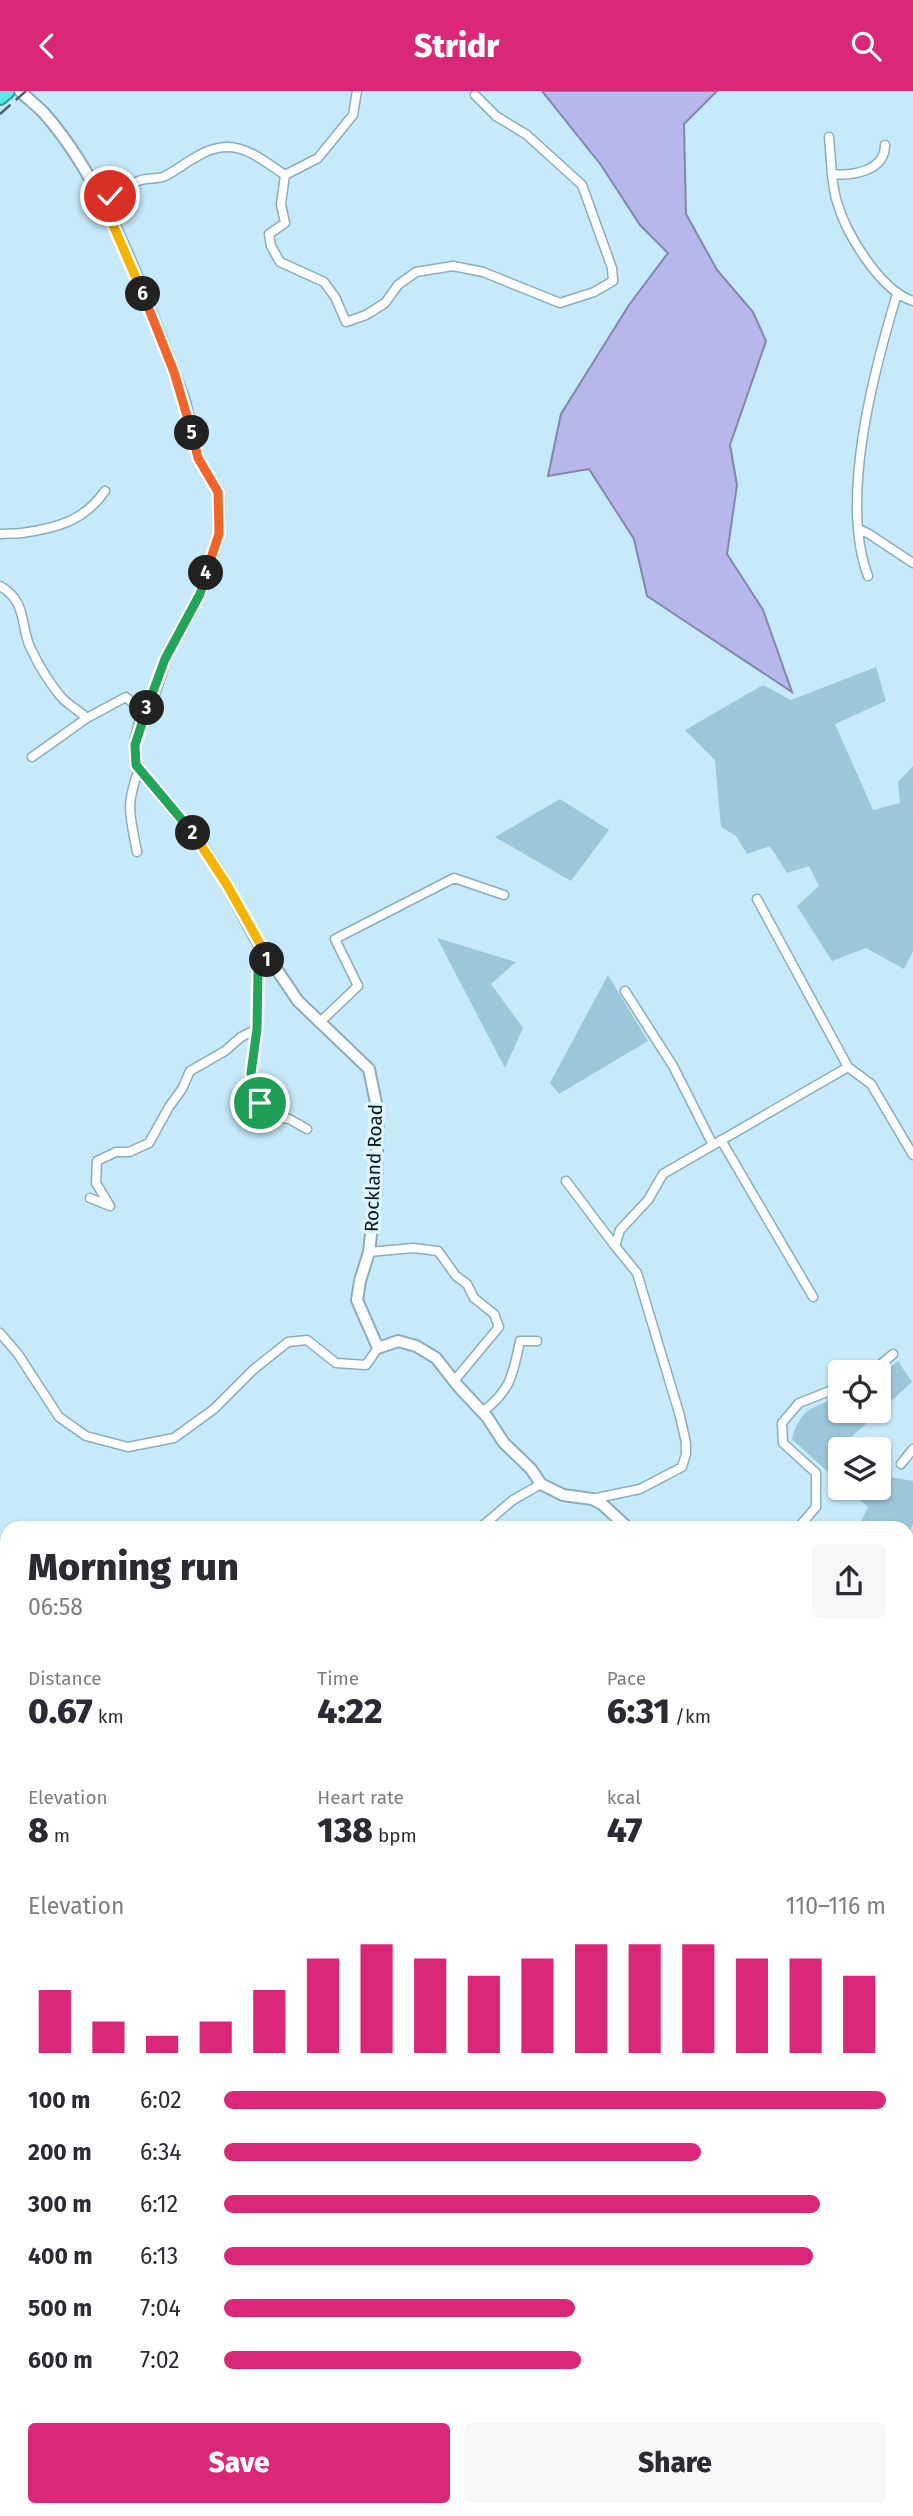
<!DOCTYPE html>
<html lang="en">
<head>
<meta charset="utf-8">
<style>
  :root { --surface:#fff; --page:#f7f7f7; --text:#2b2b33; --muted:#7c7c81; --accent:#db2777 }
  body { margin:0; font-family:"Fira Sans",sans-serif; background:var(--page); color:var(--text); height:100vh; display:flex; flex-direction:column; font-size:26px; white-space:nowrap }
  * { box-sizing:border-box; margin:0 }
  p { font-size:23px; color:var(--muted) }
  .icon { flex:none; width:38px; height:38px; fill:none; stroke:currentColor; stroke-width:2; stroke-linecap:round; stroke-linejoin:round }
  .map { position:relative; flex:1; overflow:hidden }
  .details { position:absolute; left:0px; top:1430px; width:914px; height:996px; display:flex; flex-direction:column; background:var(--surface); border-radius:21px 21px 0 0; box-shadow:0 2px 5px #0004 }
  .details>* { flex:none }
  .fabs { position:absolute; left:828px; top:1269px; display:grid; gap:14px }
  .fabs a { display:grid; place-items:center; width:63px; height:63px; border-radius:7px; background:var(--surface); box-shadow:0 2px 5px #0004; font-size:35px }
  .pin { position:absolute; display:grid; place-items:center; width:60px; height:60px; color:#fff; margin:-30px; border:4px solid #fff; border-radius:50%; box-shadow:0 2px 7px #0007 }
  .km { position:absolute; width:35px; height:35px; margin:-18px; border-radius:50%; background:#222; color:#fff; font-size:19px; line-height:35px; text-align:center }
  .round { display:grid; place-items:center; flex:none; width:74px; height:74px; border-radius:7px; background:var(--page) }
  .headline { display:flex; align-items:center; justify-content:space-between; height:119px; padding:0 28px }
  h1 { font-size:38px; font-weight:800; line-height:52px }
  .stats { display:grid; grid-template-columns:repeat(3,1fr); gap:10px; height:119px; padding:7px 28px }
  .stats div { display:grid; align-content:center }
  .stats b { font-size:35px; font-weight:800 }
  .stats small { font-size:19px; font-weight:400 }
  .stats p { font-size:19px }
  .chart { height:196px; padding:14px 28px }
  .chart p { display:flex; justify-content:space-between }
  .chart svg { width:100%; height:126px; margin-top:7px; stroke:var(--accent); stroke-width:6 }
  .action { display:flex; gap:14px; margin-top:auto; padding:14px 28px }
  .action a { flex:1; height:80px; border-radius:7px; background:var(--accent); color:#fff; font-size:28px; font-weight:800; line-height:80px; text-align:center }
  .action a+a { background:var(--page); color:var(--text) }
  ul { padding:0 28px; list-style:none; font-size:23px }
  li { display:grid; grid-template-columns:112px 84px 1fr; align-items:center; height:52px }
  li i { height:18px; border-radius:9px; background:var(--accent) }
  header { display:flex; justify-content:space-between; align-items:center; height:91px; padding:0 28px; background:var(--accent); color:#fff; font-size:32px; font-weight:800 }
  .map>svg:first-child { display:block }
  .green { fill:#9cc6d9 }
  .water { fill:#b7b7eb; stroke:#8286ad; stroke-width:2 }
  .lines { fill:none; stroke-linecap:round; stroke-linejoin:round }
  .stream { stroke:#8286ad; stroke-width:2.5 }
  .minor-casing { stroke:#8badbb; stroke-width:11 }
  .tertiary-casing { stroke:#8badbb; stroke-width:14 }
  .trunk-casing { stroke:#27999d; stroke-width:18 }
  .minor { stroke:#fff; stroke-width:8 }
  .tertiary { stroke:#fff; stroke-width:10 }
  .trunk { stroke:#5fe6e8; stroke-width:14 }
  .rail { stroke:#4c616b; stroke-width:2.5; stroke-dasharray:14 7; stroke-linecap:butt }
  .split-1-casing { stroke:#fff; stroke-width:14 }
  .split-2-casing { stroke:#fff; stroke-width:14 }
  .split-3-casing { stroke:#fff; stroke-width:14 }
  .split-4-casing { stroke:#fff; stroke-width:14 }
  .split-5-casing { stroke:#fff; stroke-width:14 }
  .split-6-casing { stroke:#fff; stroke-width:14 }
  .split-7-casing { stroke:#fff; stroke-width:14 }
  .split-1 { stroke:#22a559; stroke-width:9 }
  .split-2 { stroke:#f5b400; stroke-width:9 }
  .split-3 { stroke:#22a559; stroke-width:9 }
  .split-4 { stroke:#22a559; stroke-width:9 }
  .split-5 { stroke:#f0652b; stroke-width:9 }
  .split-6 { stroke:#f0652b; stroke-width:9 }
  .split-7 { stroke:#f5b400; stroke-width:9 }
  .labels { text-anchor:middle; stroke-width:7; stroke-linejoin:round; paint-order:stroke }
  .street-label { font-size:19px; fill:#08151b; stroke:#dff5fe }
</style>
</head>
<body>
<header><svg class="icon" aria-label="back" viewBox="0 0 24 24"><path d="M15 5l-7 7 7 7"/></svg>Stridr<svg class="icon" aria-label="search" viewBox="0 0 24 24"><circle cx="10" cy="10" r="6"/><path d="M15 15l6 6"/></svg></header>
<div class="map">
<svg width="913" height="2425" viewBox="0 0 913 2425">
  <rect width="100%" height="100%" fill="#c6eafa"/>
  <path class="green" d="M876,576L886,610L835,633L873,719L900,712L898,691L913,675V860L904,878L866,857L832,870L797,815L819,795L809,775L787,782L770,755L747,763L736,745L721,736L715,669L685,639L763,594L791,609Z
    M560,708L609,739L571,790L495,746Z
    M437,847L516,871L491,893L523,937L505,977Z
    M608,884L648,950L559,1003L550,992Z
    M898,1270L912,1291L848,1349L855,1358H840V1392L792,1348C799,1319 814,1315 840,1306V1320H878L879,1285Z
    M879,1384L913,1390V1433L907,1446L906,1437H858L868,1416L845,1397L878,1396Z"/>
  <path class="water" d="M542,0H717L684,33L686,123L717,179L753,221L766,250L730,354L737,394L727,463L763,519L792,601L647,505L634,448L589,378L548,385L561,323L629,214L668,162L640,134L601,74Z"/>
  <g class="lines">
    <path class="stream" d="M0,2269L7,2264"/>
    <g class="minor-casing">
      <path id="minor" d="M829,46L832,83
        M885,54C885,80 853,85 832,83C833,92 834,102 837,111C846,143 881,200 913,210
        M285,84L281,113L285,132L269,143L271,155L280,171L324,191L335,206L346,231L366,224L385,212L398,194L416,181L453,175L483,181L560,212L594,201L613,190L612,177L582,94L527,44L496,25L475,4
        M103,111C114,102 127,93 141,89C148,87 156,88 163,86C174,81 185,72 196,66C233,43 255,64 285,84L318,67L353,24L357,0
        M859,438L869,443L913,472
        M0,443C8,442 15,443 22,442C57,437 84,430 105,400
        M868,485C839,409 874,279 897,203
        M0,495C27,510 20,533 30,556C38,573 50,593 62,607C69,614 79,620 87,627
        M32,666L87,627L126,606L144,622
        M137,761C130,723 125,716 139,678
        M268,867L258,880L257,938L251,982L260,1012L270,1025L289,1028L307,1038
        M625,900L673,975L713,1054
        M319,932L358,895L335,848L454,787L504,804
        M848,976L757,808L848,976L871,993L913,1064
        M721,1049L813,1206
        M566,1090L615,1155
        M90,1107L110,1115L96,1092L97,1070L116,1061H129L149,1052L169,1016L182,998L190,980L225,960L241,946L257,938
        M369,1161L413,1157L438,1160L456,1185L467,1193L474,1207L494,1223L499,1236L454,1290
        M0,1242L18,1263L59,1326L86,1345L128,1356L174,1347L214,1318L253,1279L288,1251L307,1249L336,1272L366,1274L378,1257
        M872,1281L893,1263
        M482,1321C511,1300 513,1283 520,1250H537
        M901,1373L913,1358
        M592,1408L640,1398L682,1376L686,1363V1352L680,1325L637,1182L615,1155L620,1139L648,1109L663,1083L848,976
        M480,1437L513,1409L541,1393
        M798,1437L816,1416V1382L783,1352L782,1332L799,1312L840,1296
        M906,1545L913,1542
        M913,2256L910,2278L913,2287
        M906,2381L913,2379
        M469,2418L473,2425
        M167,2425L173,2418
        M270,2425L276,2418
        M365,2425L371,2418
        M453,2425L460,2418"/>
    </g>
    <g class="tertiary-casing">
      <path id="tertiary" d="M20,0C28,8 36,14 44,22C105,91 141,196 174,281L184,309L198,367L218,401L219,443L200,503L165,568L153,605L142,625L135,654L136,674L197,747L227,794L256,848L298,910L369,978L378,1022L376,1100L369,1161L360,1190L357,1209L378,1257L398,1250L416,1255L436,1267L458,1295L487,1326L504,1352L531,1378L541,1393L563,1404L592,1408L602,1413L628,1437
        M906,1590L913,1596"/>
    </g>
    <g class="trunk-casing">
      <path id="trunk" d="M0,6L7,0"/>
    </g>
    <use href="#minor" class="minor"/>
    <use href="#tertiary" class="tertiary"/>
    <use href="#trunk" class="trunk"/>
    <path class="rail" d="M0,23L26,0"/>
  </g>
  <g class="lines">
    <g class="split-1-casing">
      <path id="split-1" d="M260,1012L251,982L257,938L258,880L267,869"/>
    </g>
    <g class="split-2-casing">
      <path id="split-2" d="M193,742L227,794L268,867L267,869"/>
    </g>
    <g class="split-3-casing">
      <path id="split-3" d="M147,617L135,654L136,674L193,742"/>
    </g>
    <g class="split-4-casing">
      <path id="split-4" d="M147,617L165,568L200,503L206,482"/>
    </g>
    <g class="split-5-casing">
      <path id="split-5" d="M192,342L198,367L218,401L219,443L206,482"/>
    </g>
    <g class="split-6-casing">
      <path id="split-6" d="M143,203L174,281L192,342"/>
    </g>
    <g class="split-7-casing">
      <path id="split-7" d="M110,105L103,111L143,203"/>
    </g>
    <use href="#split-1" class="split-1"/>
    <use href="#split-2" class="split-2"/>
    <use href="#split-3" class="split-3"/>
    <use href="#split-4" class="split-4"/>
    <use href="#split-5" class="split-5"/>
    <use href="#split-6" class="split-6"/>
    <use href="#split-7" class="split-7"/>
  </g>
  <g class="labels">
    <g class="street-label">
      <text transform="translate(373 1077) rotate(-88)" y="7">Rockland Road</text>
    </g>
  </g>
</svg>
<div class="fabs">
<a><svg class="icon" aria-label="locate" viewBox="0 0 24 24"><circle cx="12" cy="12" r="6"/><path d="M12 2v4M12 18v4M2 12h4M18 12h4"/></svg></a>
<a><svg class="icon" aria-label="layers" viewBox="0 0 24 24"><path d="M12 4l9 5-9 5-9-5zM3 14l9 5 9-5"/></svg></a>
</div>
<div class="pin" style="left:260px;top:1012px;background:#1e9e55"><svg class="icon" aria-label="arrive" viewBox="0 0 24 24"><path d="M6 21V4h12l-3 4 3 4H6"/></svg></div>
<div class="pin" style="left:110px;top:105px;background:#d93025"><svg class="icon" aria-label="check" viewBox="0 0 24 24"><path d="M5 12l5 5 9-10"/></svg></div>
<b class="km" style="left:267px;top:869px">1</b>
<b class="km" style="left:193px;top:742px">2</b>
<b class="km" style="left:147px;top:617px">3</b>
<b class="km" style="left:206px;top:482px">4</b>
<b class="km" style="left:192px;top:342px">5</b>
<b class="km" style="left:143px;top:203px">6</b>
<section class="details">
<div class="headline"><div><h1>Morning run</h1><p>06:58</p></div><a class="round"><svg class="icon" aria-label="share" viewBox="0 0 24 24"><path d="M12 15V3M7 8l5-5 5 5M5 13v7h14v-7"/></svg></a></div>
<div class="stats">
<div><p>Distance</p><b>0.67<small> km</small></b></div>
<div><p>Time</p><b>4:22</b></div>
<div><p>Pace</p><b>6:31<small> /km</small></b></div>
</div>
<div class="stats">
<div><p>Elevation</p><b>8<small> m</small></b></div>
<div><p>Heart rate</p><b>138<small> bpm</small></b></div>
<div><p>kcal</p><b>47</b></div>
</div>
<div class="chart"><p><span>Elevation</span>110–116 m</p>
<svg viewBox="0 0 160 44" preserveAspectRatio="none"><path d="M5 44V22M15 44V33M25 44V38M35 44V33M45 44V22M55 44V11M65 44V6M75 44V11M85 44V17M95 44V11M105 44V6M115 44V6M125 44V6M135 44V11M145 44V11M155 44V17"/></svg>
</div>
<ul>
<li><b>100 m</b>6:02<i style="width:100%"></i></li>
<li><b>200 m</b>6:34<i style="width:72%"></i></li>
<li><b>300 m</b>6:12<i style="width:90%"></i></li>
<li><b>400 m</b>6:13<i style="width:89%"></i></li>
<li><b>500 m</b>7:04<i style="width:53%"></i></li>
<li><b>600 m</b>7:02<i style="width:54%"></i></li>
</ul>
<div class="action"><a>Save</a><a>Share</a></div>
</section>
</div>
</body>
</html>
